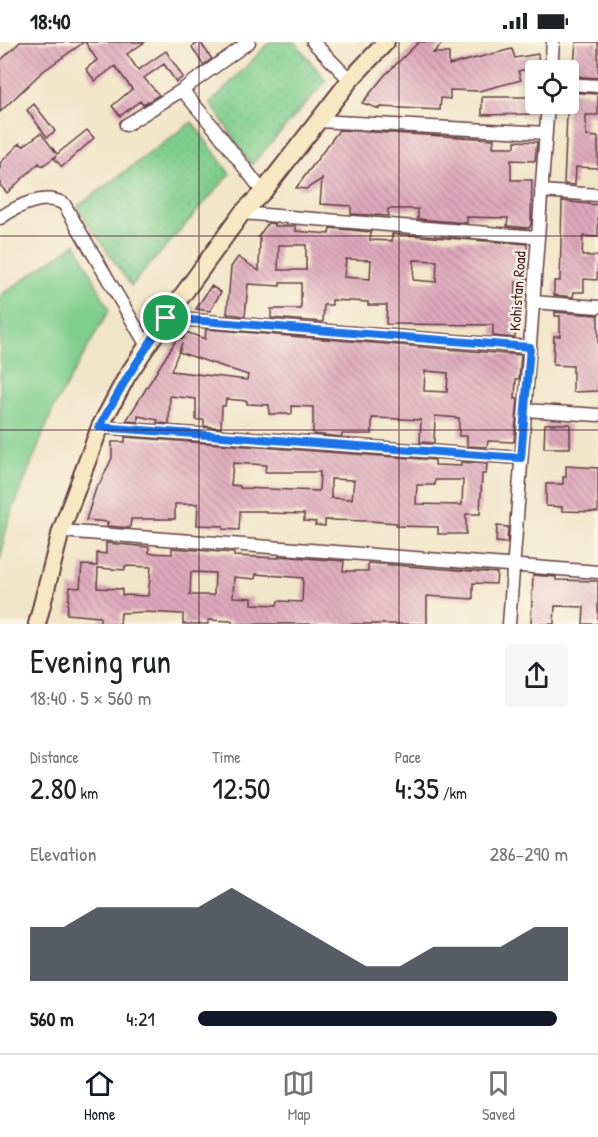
<!DOCTYPE html>
<html lang="en">
<head>
<meta charset="utf-8">
<style>
  :root { --surface:#fff; --page:#f6f6f6; --text:#202124; --muted:#757577; --line:#e0e0e0; --accent:#111827 }
  body { margin:0; font-family:"Patrick Hand",sans-serif; background:var(--page); color:var(--text); height:100vh; display:flex; flex-direction:column; font-size:22px; white-space:nowrap }
  * { box-sizing:border-box; margin:0 }
  p { font-size:20px; color:var(--muted) }
  .icon { flex:none; width:33px; height:33px; fill:none; stroke:currentColor; stroke-width:2; stroke-linecap:round; stroke-linejoin:round }
  .map { position:relative; height:582px; overflow:hidden }
  .panel { display:flex; flex-direction:column; background:var(--surface); flex:1 }
  .panel>* { flex:none }
  .controls { position:absolute; left:525px; top:18px; display:grid; gap:12px }
  .controls a { display:grid; place-items:center; width:54px; height:54px; border-radius:6px; background:var(--surface); box-shadow:0 3px 9px #0003; font-size:30px }
  .pin { position:absolute; display:grid; place-items:center; width:51px; height:51px; color:#fff; margin:-26px; border:3px solid #fff; border-radius:50%; box-shadow:0 2px 6px #0007 }
  .round { display:grid; place-items:center; flex:none; width:63px; height:63px; border-radius:6px; background:var(--page) }
  .headline { display:flex; align-items:center; justify-content:space-between; height:102px; padding:0 30px }
  h1 { font-size:33px; font-weight:600; line-height:45px }
  .metrics { display:grid; grid-template-columns:repeat(3,1fr); gap:9px; height:102px; padding:6px 30px }
  .metrics div { display:grid; align-content:center }
  .metrics b { font-size:30px; font-weight:600 }
  .metrics small { font-size:16px; font-weight:400 }
  .metrics p { font-size:16px }
  .chart { height:168px; padding:12px 30px }
  .chart p { display:flex; justify-content:space-between }
  .chart svg { width:100%; height:108px; margin-top:6px; fill:var(--accent); opacity:.7 }
  ul { padding:0 30px; list-style:none; font-size:20px }
  li { display:grid; grid-template-columns:96px 72px 1fr; align-items:center; height:45px }
  li i { height:15px; border-radius:8px; background:var(--accent) }
  .status { display:flex; justify-content:space-between; align-items:center; height:42px; padding:0 30px; background:var(--surface); direction:ltr }
  .status svg { height:16px; fill:currentColor }
  .tabs { display:flex; justify-content:space-around; align-items:center; height:84px; border-top:2px solid var(--line); background:var(--surface); font-size:16px; color:var(--muted) }
  .tabs a { display:grid; justify-items:center; gap:3px }
  .tabs .current { color:var(--accent) }
  .map>svg:first-child { display:block }
  .green { fill:#7fce8d; stroke:#64765c; stroke-width:1.5 }
  .garden { fill:url(#garden-dots); stroke:#64765c; stroke-width:1.5 }
  .building { fill:url(#building-back-hatch); fill-rule:evenodd }
  .lines { fill:none; stroke-linecap:round; stroke-linejoin:round }
  .street-casing { stroke:#633d43; stroke-width:15 }
  .secondary-casing { stroke:#633d43; stroke-width:20 }
  .street { stroke:#fff; stroke-width:12 }
  .secondary { stroke:#f7e8c3; stroke-width:16 }
  .route-casing { stroke:#fff; stroke-width:12 }
  .route { stroke:#1a73e8; stroke-width:8 }
  .grid { fill:none; stroke:#4a1f2b; stroke-width:1.5; stroke-opacity:0.55 }
  .labels { text-anchor:middle; stroke-width:4.5; stroke-linejoin:round; paint-order:stroke }
  .street-label { font-size:16px; fill:#4a1f2b; stroke:#fcf5e5 }
</style>
</head>
<body>
<div class="status"><b>18:40</b><svg viewBox="0 0 49 12"><path d="M0 12V9h3v3zM5 12V6h3v6zM10 12V3h3v9zM15 12V0h3v12zM26 1h20v11H26zM47 4h2v5h-2z"/></svg></div>
<div class="map">
<svg width="598" height="582" viewBox="0 0 598 582">
  <defs>
    <pattern id="garden-dots" width="8" height="8" patternUnits="userSpaceOnUse" patternTransform="scale(1.5)"><rect width="8" height="8" fill="#7fce8d"/><path d="M2 2h.1M6 6h.1" fill="none" stroke="#6fb07a" stroke-width="1.8" stroke-linecap="round"/></pattern>
    <pattern id="building-back-hatch" width="6" height="6" patternUnits="userSpaceOnUse" patternTransform="scale(1.5)"><rect width="6" height="6" fill="#dea9bc"/><path d="M-1 5l2 2M0 0l6 6M5-1l2 2" fill="none" stroke="#b68999"/></pattern>
  </defs>
  <rect width="100%" height="100%" fill="#fcf5e5"/>
  <filter id="ink" filterUnits="userSpaceOnUse"><feTurbulence type="fractalNoise" baseFrequency=".0167" numOctaves="2"/><feDisplacementMap in="SourceGraphic" scale="12" xChannelSelector="R" yChannelSelector="G"/><feConvolveMatrix kernelMatrix="1 2 1 2 8 2 1 2 1" color-interpolation-filters="sRGB"/></filter>
  <filter id="wash" filterUnits="userSpaceOnUse"><feTurbulence type="fractalNoise" baseFrequency=".008" numOctaves="4" result="noise"/><feDisplacementMap in="SourceGraphic" scale="24" xChannelSelector="R" yChannelSelector="G"/><feGaussianBlur stdDeviation="1.35" result="paint"/><feColorMatrix in="noise" values="0 0 0 0 0 0 0 0 0 0 0 0 0 0 0 0 0 1.4 0 .05"/><feComposite in="paint" operator="in"/></filter>
  <g filter="url(#wash)">
    <rect width="100%" height="100%" fill="#f1e5c8"/>
    <path class="green" d="M76,201L109,268L53,367L8,480L0,519V254Z"/>
    <path class="garden" d="M270,0H295L326,39L251,123L211,61Z
      M192,80L230,132L131,244L77,165Z"/>
    <g id="blocks">
      <path class="building" d="M20,0H84L42,30L0,70V19Z
        M85,0H145L127,12L138,28L166,9L183,35L176,40L164,22L144,36L159,53L143,63L140,59L120,74L112,64L132,47L115,24L95,39L86,27L97,18Z
        M200,0L212,17L203,23L192,5Z
        M419,0H444L433,11H449V23L512,7L515,16L538,12L539,24L518,29L521,38L479,49L450,48V57L441,56L440,68L381,65L380,67L362,61L385,33Z
        M576,0H598V36L573,34Z
        M568,50L598,52V73H586V94L598,95V126L576,125L575,143L564,142Z
        M482,55H536L537,72L482,73Z
        M34,62L55,89L47,95L27,68Z
        M87,88L94,96L62,125L54,116L56,114L42,124L39,121L7,151L0,143V121L20,101L23,104L41,91L57,112Z
        M339,88L494,97L493,105H515V99L537,100L535,119L511,118V138H532L531,183L529,186L507,184L508,176L467,175V181L418,177V167H388V174L351,172V164L320,162L322,137L306,147L296,146Z
        M562,159L598,163V195L583,194L582,214H598L597,238L584,237V250H574L573,255L554,253V239H560Z
        M268,181L275,182V184H296V189L329,192L330,186L371,190L370,198L392,199V192L527,202L525,240H516L515,296L493,294V283L386,282L387,263H368V260L332,258V263H324L323,280L271,276V267H301V241H280V244L248,242L245,274L227,272L231,225L238,215L259,229L260,196L258,195ZM279,203H306V228H278ZM346,217L371,218L370,237L344,235ZM414,218L437,219L436,240L413,238Z
        M211,244L221,250L210,269L196,267Z
        M555,270L598,273V349L573,350V324L553,323L554,294H560V274H555Z
        M206,287L521,313L519,337H516L515,357H518L514,400L488,399L487,405L467,404V394H459V376L435,374L434,401L420,400L421,378L402,377L372,376V392H342V395L313,392V365L292,364V372H269V363L247,362V359L226,357L225,364H222L221,386L204,384V378H196V357L170,354L169,382L157,381L158,378L138,374V380L126,379L178,295L183,297L186,290L205,297ZM182,301L179,310L248,333L247,338L171,329ZM425,329L448,331L447,350L424,349Z
        M545,382H570V406H544Z
        M125,395L435,418V423L461,424V420L487,422L486,432H482L480,472H466V492H438V485L396,484L397,481L370,479L325,478V484L315,483L316,480L304,479V472L266,471V469H240L239,488L223,487V484L197,483L198,462H175V477H131L130,486L107,484L108,480L86,478L97,443H99L112,416V400H125ZM233,421L266,423L265,430H320L319,449L240,446V444L231,443ZM331,437L354,438L352,457L331,456ZM435,438H463L462,463L416,462L417,443H435Z
        M566,424L598,426V470L562,469V465L546,464V442H563V435H566Z
        M497,484L508,485L507,501L496,500Z
        M106,501L149,505V511L172,512V506L234,511V514L279,516V514L344,519L343,529H368V521L497,531L496,542L473,541V557L427,554V582H232V579L208,578V582H183V572L145,570L121,571L120,582H100V575L67,572L70,545L80,546L82,523L97,524V511L106,512ZM125,524L151,525L148,554L122,553V547L97,546L98,526L125,528ZM191,530L215,531L214,553H190ZM256,532L303,536L302,560L278,559L277,563L252,562V556L233,555L234,535L255,537Z
        M533,533L556,535V538L598,539V582H583L584,565L555,564L554,582H531Z"/>
    </g>
  </g>
  <g filter="url(#ink)">
    <use href="#blocks" fill-opacity="0" stroke="#633d43" stroke-width="1.5"/>
    <g class="lines">
      <g class="street-casing">
        <path id="street" d="M313,0L350,38
          M551,28L553,0
          M568,42L598,44
          M182,48L215,87L263,150
          M318,79L546,91
          M126,83L182,48L249,0
          M541,149L598,153
          M242,171L537,195
          M0,176C17,164 45,150 64,162L147,304
          M533,260L598,265
          M166,276L530,305
          M525,368L598,373
          M100,385L521,416
          M61,489L598,530
          M509,582L548,62"/>
      </g>
      <g class="secondary-casing">
        <path id="secondary" d="M37,582L61,489L100,385L127,334L166,276L242,171L263,150L350,38L386,0"/>
      </g>
      <use href="#street" class="street"/>
      <use href="#secondary" class="secondary"/>
    </g>
  </g>
  <g class="lines" filter="url(#ink)">
    <g class="route-casing">
      <path id="route" d="M166,276L530,305L521,416L99,385L128,334Z"/>
    </g>
    <use href="#route" class="route"/>
  </g>
  <path class="grid" d="M199,0V582M399,0V582M0,194H598M0,388H598"/>
  <g class="labels">
    <g class="street-label">
      <text transform="translate(517 249) rotate(-86)" y="6">Kohistan Road</text>
    </g>
  </g>
</svg>
<div class="controls">
<a><svg class="icon" aria-label="locate" viewBox="0 0 24 24"><circle cx="12" cy="12" r="6"/><path d="M12 2v4M12 18v4M2 12h4M18 12h4"/></svg></a>
</div>
<div class="pin" style="left:166px;top:276px;background:#1e9e55"><svg class="icon" aria-label="arrive" viewBox="0 0 24 24"><path d="M6 21V4h12l-3 4 3 4H6"/></svg></div>
</div>
<section class="panel">
<div class="headline"><div><h1>Evening run</h1><p>18:40 · 5 × 560 m</p></div><a class="round"><svg class="icon" aria-label="share" viewBox="0 0 24 24"><path d="M12 15V3M7 8l5-5 5 5M5 13v7h14v-7"/></svg></a></div>
<div class="metrics">
<div><p>Distance</p><b>2.80<small> km</small></b></div>
<div><p>Time</p><b>12:50</b></div>
<div><p>Pace</p><b>4:35<small> /km</small></b></div>
</div>
<div class="chart"><p><span>Elevation</span>286–290 m</p>
<svg viewBox="0 0 160 44" preserveAspectRatio="none"><path d="M0 44V22L10 22L20 14L30 14L40 14L50 14L60 6L70 14L80 22L90 30L100 38L110 38L120 30L130 30L140 30L150 22L160 22V44z"/></svg>
</div>
<ul>
<li><b>560 m</b>4:21<i style="width:97%"></i></li>
</ul>
</section>
<nav class="tabs">
<a class="current"><svg class="icon" aria-label="home" viewBox="0 0 24 24"><path d="M3 11l9-7 9 7M6 9v11h12V9"/></svg>Home</a>
<a><svg class="icon" aria-label="map" viewBox="0 0 24 24"><path d="M3 6l6-2 6 2 6-2v14l-6 2-6-2-6 2zM9 4v14M15 6v14"/></svg>Map</a>
<a><svg class="icon" aria-label="saved" viewBox="0 0 24 24"><path d="M7 4h10v16l-5-4-5 4z"/></svg>Saved</a>
</nav>
</body>
</html>
